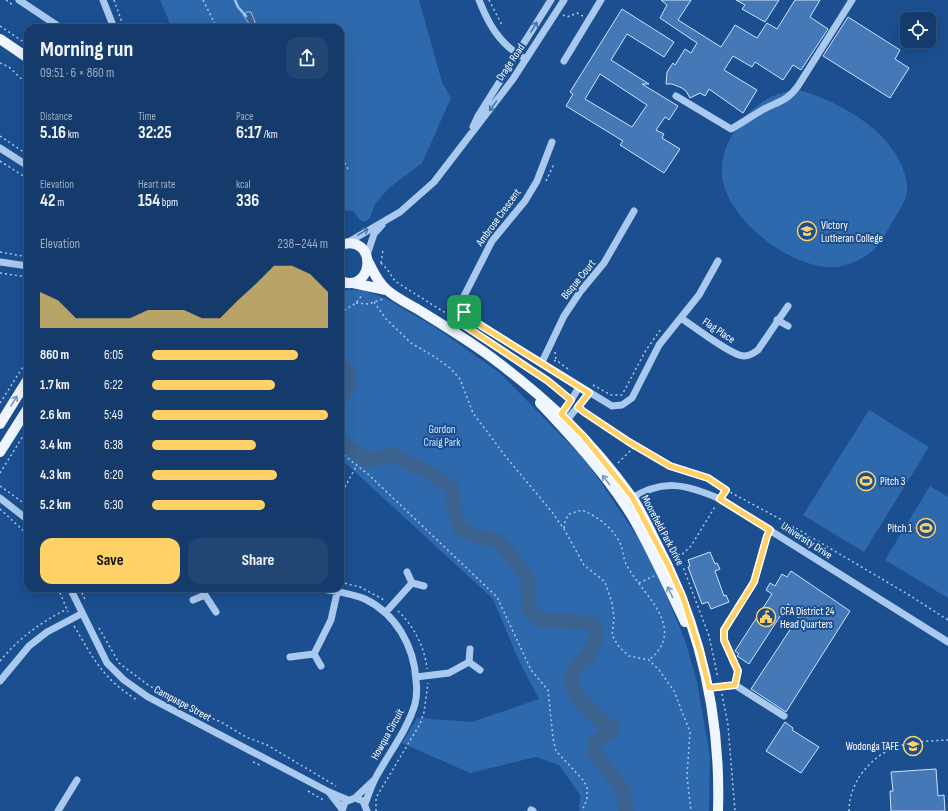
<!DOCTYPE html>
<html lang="en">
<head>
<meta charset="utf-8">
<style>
  :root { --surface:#143b6b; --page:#214673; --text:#f1f3f6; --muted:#9dadc1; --line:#33557e; --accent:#ffd166 }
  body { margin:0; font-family:"Sofia Sans Condensed",sans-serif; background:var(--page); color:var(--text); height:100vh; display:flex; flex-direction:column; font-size:15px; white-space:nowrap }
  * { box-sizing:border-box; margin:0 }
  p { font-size:13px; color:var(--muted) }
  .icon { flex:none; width:22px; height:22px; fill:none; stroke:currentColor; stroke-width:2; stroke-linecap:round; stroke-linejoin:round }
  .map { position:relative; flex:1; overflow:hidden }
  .drawer { position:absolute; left:24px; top:24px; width:320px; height:568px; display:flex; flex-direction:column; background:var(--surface); border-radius:12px; box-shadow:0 4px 16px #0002,0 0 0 1px var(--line) }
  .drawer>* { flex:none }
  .fabs { position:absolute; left:900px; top:12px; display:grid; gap:8px }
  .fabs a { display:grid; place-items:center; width:36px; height:36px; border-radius:8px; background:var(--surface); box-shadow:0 4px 16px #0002,0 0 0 1px var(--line); font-size:20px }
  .pin { position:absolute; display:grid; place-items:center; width:34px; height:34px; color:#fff; margin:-17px; border-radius:8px; box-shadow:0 2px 6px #0006 }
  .round { display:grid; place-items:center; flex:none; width:42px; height:42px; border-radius:12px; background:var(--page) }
  .overview { display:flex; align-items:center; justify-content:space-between; height:68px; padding:0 16px }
  h1 { font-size:22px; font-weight:700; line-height:30px }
  .metrics { display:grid; grid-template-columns:repeat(3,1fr); gap:6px; height:68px; padding:4px 16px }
  .metrics div { display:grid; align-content:center }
  .metrics b { font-size:17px; font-weight:700 }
  .metrics small { font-size:11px; font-weight:400 }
  .metrics p { font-size:11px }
  .chart { height:112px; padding:8px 16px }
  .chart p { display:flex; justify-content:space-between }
  .chart svg { width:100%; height:72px; margin-top:4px; fill:var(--accent); opacity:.7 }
  .cta { display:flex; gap:8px; margin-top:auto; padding:8px 16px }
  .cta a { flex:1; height:46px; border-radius:12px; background:var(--accent); color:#111; font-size:16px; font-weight:700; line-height:46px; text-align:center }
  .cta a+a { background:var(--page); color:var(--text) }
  ul { padding:0 16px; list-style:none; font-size:13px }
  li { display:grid; grid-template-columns:64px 48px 1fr; align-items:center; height:30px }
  li i { height:10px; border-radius:5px; background:var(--accent) }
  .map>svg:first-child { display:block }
  .green { fill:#2e69ad }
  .water { fill:#3c6290; stroke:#9cc4f0 }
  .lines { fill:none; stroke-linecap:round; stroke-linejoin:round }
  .stream { stroke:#9cc4f0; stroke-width:2.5 }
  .river { stroke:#3c6290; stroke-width:15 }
  .building { fill:#4478b7; stroke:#cfe3fa; fill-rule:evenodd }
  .path { stroke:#a9c9ee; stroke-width:1.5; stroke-dasharray:2 3; stroke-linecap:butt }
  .minor { stroke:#a9c9ee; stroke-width:7 }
  .major { stroke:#f0f6ff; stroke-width:10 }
  .oneway { stroke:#4674ac }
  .oneway2 { stroke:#7b9ac1 }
  .route-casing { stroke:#fff; stroke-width:8 }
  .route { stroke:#ffd166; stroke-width:5 }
  .labels { text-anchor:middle; stroke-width:4; stroke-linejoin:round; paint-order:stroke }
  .street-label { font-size:11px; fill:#fff; stroke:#1b4f8f }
  .poi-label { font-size:11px; fill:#fff; stroke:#1b4f8f; text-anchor:start }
  .park-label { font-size:11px; fill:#cfe3fa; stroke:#1b4f8f }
</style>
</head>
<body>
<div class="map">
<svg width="948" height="811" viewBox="0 0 948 811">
  <rect width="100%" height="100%" fill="#1b4f8f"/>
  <path class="green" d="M160,0H419L442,82L451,98L422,163L389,188L375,204L370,218L365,222L360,220L353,211L340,210V28H169V21Z
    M799,90C840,102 890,129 904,172C906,177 908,186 907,192C905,202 899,211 894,219C886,232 880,247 867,255C858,261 847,266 836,267C792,270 726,220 722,175C720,154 731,133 744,118C759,101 776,92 799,90Z
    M340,287L346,290H363L387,299L436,328L500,373L587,462L649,554L685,640L697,682L710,757L709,811H579L580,795L559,765L536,757L470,773L402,743L417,718L472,722L539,699L519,661L493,599L340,458Z
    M869,410L929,447L864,552L803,515Z
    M930,486L948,497V598L885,560Z"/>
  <path class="water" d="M247,12H251L255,22L254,28H250C250,24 246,19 243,15Z"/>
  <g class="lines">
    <path class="stream" d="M235,0L238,7L246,16"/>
    <path class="river" d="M340,367H342L349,374V383L340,397
      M340,441L367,460L393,455L432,474L453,489V502L460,528L475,536L496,540L509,553L526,575L529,586V609L536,617L544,620L591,623L597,631L595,642L588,656L577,665L571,676L576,695L602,722L612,727L611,732C602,738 592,740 595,753L623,790L626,811"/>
  </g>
  <path class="building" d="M661,0H691L678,20L721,47L735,25L757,38L767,23L777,29L795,0H820L810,17L828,29L801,70L793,65L783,80L755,62L752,67L733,56L724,70L757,90L743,113L709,89L705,96L700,93L690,98L686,91L682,88L672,84H666L667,72L673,63L675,65L685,49L691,53L697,43L660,18L667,5Z
    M736,0H779L765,22L742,9L745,5Z
    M622,9L674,42L664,57L627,34L611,60L649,84H642L678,106L669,120L665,117L656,130L664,134L662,138L680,149L664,173L620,145L623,141L566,106L573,94L570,92ZM600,74L647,105L632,127L585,99Z
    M848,17L900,50L895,59L909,68L890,98L823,56Z
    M710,552L715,564L717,563L720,569L715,571L724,596L726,595L729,602L711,609L708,602L702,604L688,567L690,566L688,560Z
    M791,571L850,611L786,712L751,689L801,613L788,604L749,664L737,656L739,654L735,651L772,594L766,590L770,583L775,586L782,574L787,577Z
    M785,722L793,728L792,730L819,747L801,773L766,751Z
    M936,769L938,796L944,795L945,811H891L890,791H893L891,772Z"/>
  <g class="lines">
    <path class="path" d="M6,0L13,5
      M114,0L124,28
      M203,0L217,28
      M489,0L502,25
      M563,15L567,17L577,13L583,16
      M0,26L28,45
      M0,63L9,67L28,85
      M0,136L28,155
      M340,154L349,171
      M0,161L28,179
      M546,181L554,164
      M0,252L28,257
      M26,255L28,245
      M381,263L387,269L395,281C452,318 513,352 566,396
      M381,263L383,250
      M0,273L28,277
      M374,302L386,319L411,343L435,357L450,368L460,379L473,413L506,457L552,512L564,529L584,565L605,582L612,603L614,618L612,635L619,647L629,656L649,660L659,670L674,691L690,732L687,776L691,811
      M356,303L368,304L383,299
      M470,307L475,293
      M340,313L356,303L363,294
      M555,352L556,360
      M554,361L556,360L568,369
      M593,385L611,395H622L646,350L661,329
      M0,403L28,359
      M583,412L629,442L670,467L708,478L726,490
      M340,452L369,475L497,597L531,670L548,690L553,738L556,751L583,780L587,787V799L582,811
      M618,463L635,446
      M0,473L28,428
      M0,486L28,506
      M726,490L782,520L909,595L948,620
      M340,496L357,465
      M0,509L28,535
      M564,528L565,521L569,514L582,510C598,517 612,527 620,543C623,549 623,557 626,564C641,594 689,627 649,660
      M680,559L709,636L718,678
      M675,561L691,546L716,505
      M340,582L360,587L386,601
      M639,583L654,576
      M58,588L68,612
      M80,588L86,602
      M398,611C414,626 425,648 427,669
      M74,626C94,659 102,678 137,700
      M99,628L119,663L148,685L165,694L182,700L200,713L221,722L246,737L267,745L336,786
      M0,661C18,639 41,622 67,609
      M722,694L728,725L735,811
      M253,762L262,766
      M308,791L325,801
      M377,796L420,724L424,712L428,683
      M376,799V811
      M849,811C849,782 871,755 899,746C914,741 932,741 948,740"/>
    <path class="minor" d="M19,0L61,28
      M103,0L114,28
      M479,0C488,23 499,43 521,56
      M564,61L601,0
      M676,96L731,129C742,123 753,115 764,109C780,101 787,101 798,86L852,0
      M473,127L478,116L551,0
      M552,142L537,181L525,201L492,241L463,298L462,308L469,318L612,406L622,405L632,398L659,345L699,295L718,261
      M0,148L28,166
      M345,244L400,212L434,182L513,79L564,0
      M367,255L374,234L382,225
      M0,262L28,266
      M681,318C693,326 732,356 744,356C750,356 754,353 758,350L788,306
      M777,320L788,326
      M542,362L564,316L580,292L604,263L634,211
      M560,419L579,387
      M562,422L567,420L589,393
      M0,498L28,520
      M629,500C662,478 686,484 720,499L948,642
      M412,583L424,586
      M70,588L107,663L124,680L148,697L329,792L348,800
      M318,588C332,591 351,593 365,599C396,614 414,646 416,680C417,688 417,696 415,704C407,731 388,754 375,779C371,787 368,796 365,804
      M193,600L205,595L216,612
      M385,613L412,583L407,572
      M290,657L314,654
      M469,662L480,670
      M321,666L314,654L331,620L337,593
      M416,677L449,673L469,662L470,649
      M0,681L29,646L47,632L81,614
      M735,685L784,716
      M709,688L735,685L738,671L724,640V630L754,582L767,536L770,530
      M329,792L342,809
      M355,798L373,781
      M531,810L533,811
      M58,811L77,780
      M342,811L345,802L355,798L363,801L367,811"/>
    <path class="major" d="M0,39L28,58
      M340,245C378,232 375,295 340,281
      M368,261C373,271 378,283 387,290C396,298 409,304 419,310C443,325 468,340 491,357C546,398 591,440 631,496C640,508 647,524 654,538C699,622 721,715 718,811
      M353,283L386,290
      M540,403C573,438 607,475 632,516C652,550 668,587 685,622
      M0,424L28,379
      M0,452L28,408"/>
  </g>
  <defs><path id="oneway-shaft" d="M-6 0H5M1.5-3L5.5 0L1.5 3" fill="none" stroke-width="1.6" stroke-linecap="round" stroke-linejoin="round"/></defs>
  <g class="oneway">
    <use href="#oneway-shaft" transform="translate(534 27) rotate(-58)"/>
    <use href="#oneway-shaft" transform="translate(493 106) rotate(126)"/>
    <use href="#oneway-shaft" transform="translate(363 232) rotate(-32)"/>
  </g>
  <g class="oneway2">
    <use href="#oneway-shaft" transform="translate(14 401) rotate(-58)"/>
    <use href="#oneway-shaft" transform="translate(606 480) rotate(-128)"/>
    <use href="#oneway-shaft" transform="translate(670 592) rotate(-116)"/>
  </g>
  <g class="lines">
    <g class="route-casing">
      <path id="route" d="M464,312L469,318L589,393L578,407L584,412L629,442L670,466L708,478L726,490L720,499L770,530L767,536L754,582L724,630V640L738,671L735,685L709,688L700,652L683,598L668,565L632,497L583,436L561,414L571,400L548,381L456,320Z"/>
    </g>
    <use href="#route" class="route"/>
  </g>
  <defs>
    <g id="school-ring" transform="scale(1)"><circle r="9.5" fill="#1b4f8f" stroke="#ffd166" stroke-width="1.5"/><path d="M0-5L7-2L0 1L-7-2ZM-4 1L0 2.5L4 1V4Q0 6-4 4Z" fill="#ffd166"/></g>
    <g id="stadium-ring" transform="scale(1)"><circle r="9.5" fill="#1b4f8f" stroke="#ffd166" stroke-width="1.5"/><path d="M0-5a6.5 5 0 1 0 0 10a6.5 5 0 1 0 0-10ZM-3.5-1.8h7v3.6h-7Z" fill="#ffd166"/></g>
    <g id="civic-ring" transform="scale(1)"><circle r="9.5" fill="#1b4f8f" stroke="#ffd166" stroke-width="1.5"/><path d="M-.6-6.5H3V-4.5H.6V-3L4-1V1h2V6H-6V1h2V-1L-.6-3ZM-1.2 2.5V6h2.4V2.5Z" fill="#ffd166"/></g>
    <g id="university-ring" transform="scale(1)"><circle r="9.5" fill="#1b4f8f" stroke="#ffd166" stroke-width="1.5"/><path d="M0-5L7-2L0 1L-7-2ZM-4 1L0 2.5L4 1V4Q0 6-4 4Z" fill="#ffd166"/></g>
  </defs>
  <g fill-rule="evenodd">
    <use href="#school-ring" x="807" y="231"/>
    <use href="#stadium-ring" x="866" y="481"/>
    <use href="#stadium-ring" x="926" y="528"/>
    <use href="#civic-ring" x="766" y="617"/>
    <use href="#university-ring" x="913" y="746"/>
  </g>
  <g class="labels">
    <g class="street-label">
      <text transform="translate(510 62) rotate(-56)" y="4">Drage Road</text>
      <text transform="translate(498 217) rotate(-54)" y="4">Ambrose Crescent</text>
      <text transform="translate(578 279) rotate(-51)" y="4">Bisque Court</text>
      <text transform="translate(719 330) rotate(34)" y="4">Flag Place</text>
      <text transform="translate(663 530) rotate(62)" y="4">Moorefield Park Drive</text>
      <text transform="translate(807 540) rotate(33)" y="4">University Drive</text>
      <text transform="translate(183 703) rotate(28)" y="4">Campaspe Street</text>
      <text transform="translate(387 734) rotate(-61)" y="4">Howqua Circuit</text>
    </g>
    <g class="poi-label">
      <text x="821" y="229">Victory<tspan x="821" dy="13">Lutheran College</tspan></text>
      <text x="880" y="485">Pitch 3</text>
      <text x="912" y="532" text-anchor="end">Pitch 1</text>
      <text x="780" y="615">CFA District 24<tspan x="780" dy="13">Head Quarters</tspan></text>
      <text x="899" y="750" text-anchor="end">Wodonga TAFE</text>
    </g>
    <g class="park-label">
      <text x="442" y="433">Gordon<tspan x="442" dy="13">Craig Park</tspan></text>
    </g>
  </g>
</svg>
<div class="fabs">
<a><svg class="icon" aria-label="locate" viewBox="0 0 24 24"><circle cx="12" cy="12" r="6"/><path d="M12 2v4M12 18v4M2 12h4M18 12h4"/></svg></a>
</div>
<div class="pin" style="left:464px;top:312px;background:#1e9e55"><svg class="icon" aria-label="arrive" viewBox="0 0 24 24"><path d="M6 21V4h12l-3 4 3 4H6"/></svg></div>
<section class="drawer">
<div class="overview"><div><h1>Morning run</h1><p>09:51 · 6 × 860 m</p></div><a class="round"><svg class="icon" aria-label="share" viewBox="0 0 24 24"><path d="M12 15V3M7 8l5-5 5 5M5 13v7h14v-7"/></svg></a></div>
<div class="metrics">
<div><p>Distance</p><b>5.16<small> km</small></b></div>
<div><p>Time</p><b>32:25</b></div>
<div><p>Pace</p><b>6:17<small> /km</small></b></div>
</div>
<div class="metrics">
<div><p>Elevation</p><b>42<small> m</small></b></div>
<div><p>Heart rate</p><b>154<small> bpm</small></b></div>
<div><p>kcal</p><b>336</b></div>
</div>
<div class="chart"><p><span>Elevation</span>238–244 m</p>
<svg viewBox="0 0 160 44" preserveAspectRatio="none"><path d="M0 44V22L10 27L20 38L30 38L40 38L50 38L60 33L70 33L80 33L90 38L100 38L110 27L120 17L130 6L140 6L150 11L160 22V44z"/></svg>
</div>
<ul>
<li><b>860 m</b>6:05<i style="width:83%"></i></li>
<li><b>1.7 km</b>6:22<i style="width:70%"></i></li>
<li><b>2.6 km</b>5:49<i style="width:100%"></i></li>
<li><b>3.4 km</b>6:38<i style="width:59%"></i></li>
<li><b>4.3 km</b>6:20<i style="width:71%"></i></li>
<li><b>5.2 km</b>6:30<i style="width:64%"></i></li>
</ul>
<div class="cta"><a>Save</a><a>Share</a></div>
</section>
</div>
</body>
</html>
